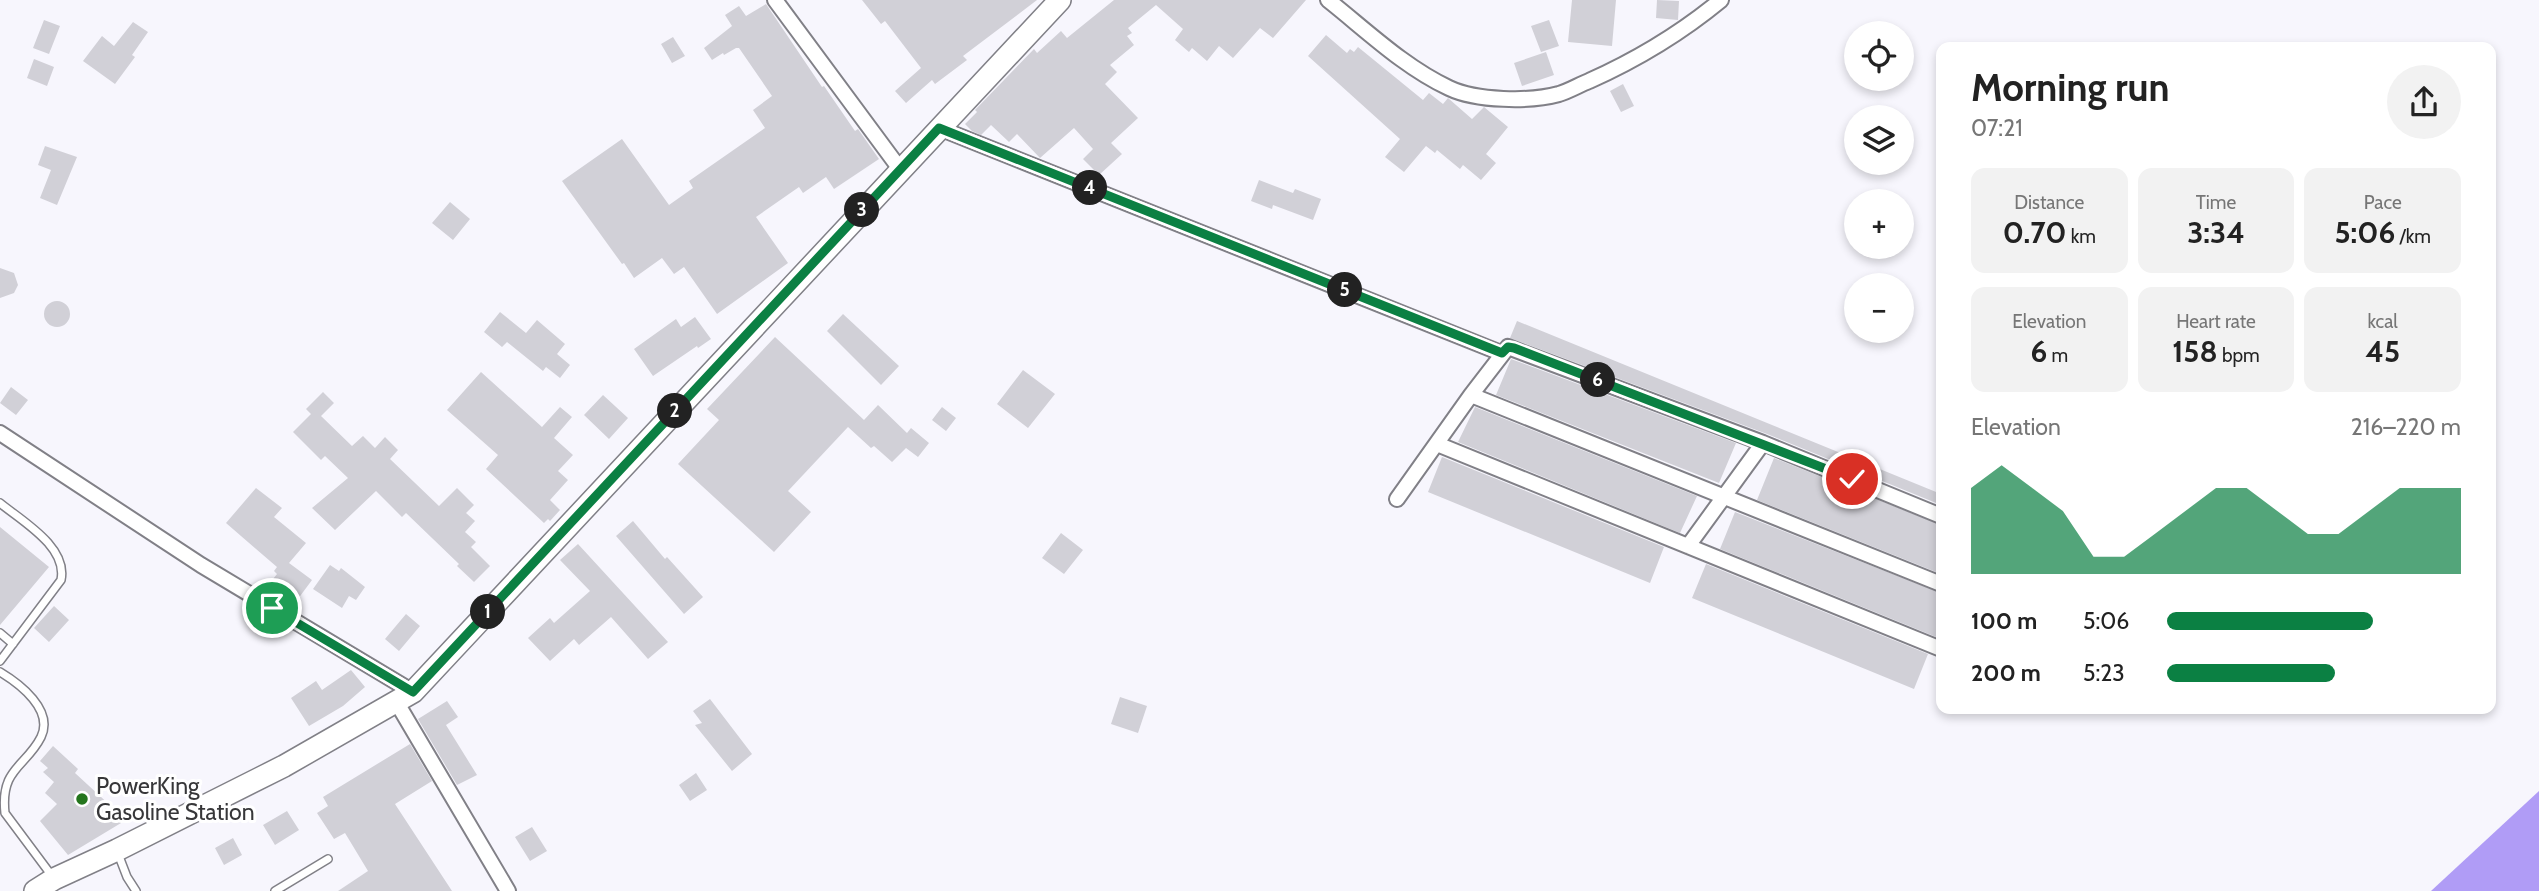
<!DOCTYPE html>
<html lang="en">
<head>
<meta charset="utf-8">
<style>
  :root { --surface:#fff; --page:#f2f2f2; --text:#222; --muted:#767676; --accent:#0b8043 }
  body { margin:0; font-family:Cabin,sans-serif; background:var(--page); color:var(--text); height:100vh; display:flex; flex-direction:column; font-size:26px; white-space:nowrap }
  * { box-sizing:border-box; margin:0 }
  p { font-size:23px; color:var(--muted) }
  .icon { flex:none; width:38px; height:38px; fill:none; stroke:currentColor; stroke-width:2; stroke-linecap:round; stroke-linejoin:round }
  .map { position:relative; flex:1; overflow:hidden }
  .side { position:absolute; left:1936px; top:42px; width:560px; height:672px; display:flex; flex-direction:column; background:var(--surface); border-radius:14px; box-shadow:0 4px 10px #0003 }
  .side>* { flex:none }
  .controls { position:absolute; left:1844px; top:21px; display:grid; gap:14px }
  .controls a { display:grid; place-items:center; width:70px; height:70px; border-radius:50%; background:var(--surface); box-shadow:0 4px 10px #0003; font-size:35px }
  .pin { position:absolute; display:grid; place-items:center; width:60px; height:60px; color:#fff; margin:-30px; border:4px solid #fff; border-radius:50%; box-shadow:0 2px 7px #0007 }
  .km { position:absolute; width:35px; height:35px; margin:-18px; border-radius:50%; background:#222; color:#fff; font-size:19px; line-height:35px; text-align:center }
  .round { display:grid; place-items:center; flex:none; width:74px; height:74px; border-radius:37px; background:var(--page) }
  .head { display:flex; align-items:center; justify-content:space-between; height:119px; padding:0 35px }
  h1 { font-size:38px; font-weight:700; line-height:52px }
  .metrics { display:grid; grid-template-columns:repeat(3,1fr); gap:10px; height:119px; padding:7px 35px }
  .metrics div { display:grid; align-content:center; border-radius:14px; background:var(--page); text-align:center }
  .metrics b { font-size:30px; font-weight:700 }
  .metrics small { font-size:19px; font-weight:400 }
  .metrics p { font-size:19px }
  .chart { height:196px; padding:14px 35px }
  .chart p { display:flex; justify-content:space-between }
  .chart svg { width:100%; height:126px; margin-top:7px; fill:var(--accent); opacity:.7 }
  ul { padding:0 35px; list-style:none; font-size:23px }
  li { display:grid; grid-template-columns:112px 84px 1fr; align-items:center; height:52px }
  li i { height:18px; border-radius:9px; background:var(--accent) }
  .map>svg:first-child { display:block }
  .water { fill:#b09cf6 }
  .building { fill:#d1d0d7 }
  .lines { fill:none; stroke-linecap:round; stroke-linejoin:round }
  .lane-casing { stroke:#818087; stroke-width:10 }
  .street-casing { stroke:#818087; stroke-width:18 }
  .secondary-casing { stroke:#818087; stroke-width:24 }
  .lane { stroke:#fff; stroke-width:7 }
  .street { stroke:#fff; stroke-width:14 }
  .secondary { stroke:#fff; stroke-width:21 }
  .route-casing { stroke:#fff; stroke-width:14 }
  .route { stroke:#0b8043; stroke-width:9 }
  .poi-dot { fill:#24751d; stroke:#fff; stroke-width:2.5 }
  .labels { text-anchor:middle; stroke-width:6; stroke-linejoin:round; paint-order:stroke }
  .poi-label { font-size:23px; fill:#373739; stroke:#fff; text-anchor:start }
</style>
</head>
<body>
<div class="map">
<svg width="2539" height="891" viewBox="0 0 2539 891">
  <rect width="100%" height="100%" fill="#f7f6fd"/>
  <path class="water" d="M2539,791V891H2431Z"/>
  <path class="building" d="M862,0H1037L963,56L967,60L935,84L932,80L906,103L895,91L921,68L885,21L881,24Z
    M1114,0H1306L1273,38L1260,28L1233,58L1219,46L1207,61L1192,48L1189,52L1175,40L1183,29L1156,5L1128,28L1132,33L1127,36L1134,45L1110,65L1117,72L1105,84L1138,118L1111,143L1122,154L1099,175L1083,159L1093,149L1074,128L1040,158L1017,134L1009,142L991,125L981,135L972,131L965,124L977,112L975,110L1034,49L1037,53L1061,31L1067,38Z
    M1572,0H1616L1612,46L1568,42Z
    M1657,0L1679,1L1678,20L1656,18Z
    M766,4L822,87L824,86L855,131L858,129L879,159L834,189L826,177L803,193L799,187L756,217L788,263L717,314L684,267L674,274L662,258L634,278L624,263L622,264L562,181L622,139L669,205L693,188L689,181L765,128L753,110L772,96L739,48H736L724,55L723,53L712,60L704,48L732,26L725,15L739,6L746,16Z
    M44,20L60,26L49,54L33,48Z
    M1549,20L1559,46L1541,52L1531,26Z
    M133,22L148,32L132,55L135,57L115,84L83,61L102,36L114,46Z
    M1326,35L1347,53L1350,49L1354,52L1358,47L1423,100L1429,93L1443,104L1448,98L1472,119L1484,107L1508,127L1486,154L1496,163L1481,180L1463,165L1460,169L1437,150L1435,153L1426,146L1404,172L1385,157L1400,139L1308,56Z
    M673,37L685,56L672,63L661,44Z
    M1546,52L1554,75L1522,86L1514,63Z
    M34,59L54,67L47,86L27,78Z
    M1623,84L1634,106L1621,112L1610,91Z
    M45,146L77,157L57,205L40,198L51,170L38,165Z
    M1259,180L1293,193L1295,189L1321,199L1313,220L1273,205L1272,209L1251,201Z
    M450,202L470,219L453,240L432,223Z
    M0,268L14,273L18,285L14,293L0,298Z
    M44 314a13 13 0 1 1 26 0a13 13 0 1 1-26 0Z
    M500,312L526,333L537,320L565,344L557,354L570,365L560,378L546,367L543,371L507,342L502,347L484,332Z
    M843,314L899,366L881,385L827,331Z
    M695,317L711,339L698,348L697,346L653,376L634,349L676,319L681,327Z
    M1517,321L1941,494V505L1767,434L1510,338Z
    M775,337L864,420L878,405L907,433L911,428L929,443L918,457L906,448L892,462L874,446L871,448L848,427L788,491L811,512L774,552L678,464L719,420L707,409Z
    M1511,359L1736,443L1719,483L1496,395Z
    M1023,370L1055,394L1028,428L997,404Z
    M481,372L542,427L560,407L572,417L554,438L573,455L558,471L568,480L550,500L560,510L550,521L548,519L544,523L486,469L498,455L447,410Z
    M11,387L28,400L16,415L0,403Z
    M323,392L334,403L321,416L352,446L363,436L375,448L385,437L398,450L390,459L439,506L457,488L474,505L466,513L475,521L465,532L476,542L471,547L490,566L474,582L457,566L459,564L406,513L402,517L376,491L335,530L312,508L348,478L325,456L321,460L293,432L311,414L306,409Z
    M603,395L628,418L609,439L584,415Z
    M942,407L956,418L946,431L932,420Z
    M1475,407L1697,496L1680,533L1458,442Z
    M1442,457L1664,547L1650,583L1428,492Z
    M1774,458L1941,525V574L1757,500Z
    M256,488L282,508L274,517L306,543L289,563L312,580L292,607L266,588L277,574L274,571L277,567L226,523Z
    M1735,512L1941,593V639L1720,549Z
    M633,521L665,559L667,557L703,597L684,614L616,536Z
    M0,527L49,567L0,625Z
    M1061,533L1083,550L1064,574L1042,558Z
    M578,544L668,642L648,659L611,617L579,645L574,639L550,661L528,638L550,618L554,623L590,591L560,560Z
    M1706,564L1928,654L1914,689L1692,598Z
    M330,565L339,571L341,568L365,587L356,600L349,596L342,608L313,589Z
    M54,606L69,620L49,642L34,628Z
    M406,614L420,626L399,651L385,639Z
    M351,670L365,687L343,706L309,726L291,698L316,681L322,690Z
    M1120,697L1147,706L1138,733L1111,724Z
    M710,699L752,754L732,771L695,725L702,723L693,711Z
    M447,701L458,717L446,725L477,775L457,785L418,719Z
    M410,744L432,781L395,804L452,891H338L368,871L345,833L334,839L317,813L328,806L323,797Z
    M53,746L78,769L75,773L126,820L68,855L40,821L57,804L45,793L54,782L43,772L48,768L40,761Z
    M696,773L707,790L690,801L679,785Z
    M287,811L299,830L275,845L263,825Z
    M532,827L547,851L530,861L515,837Z
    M233,838L242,855L224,865L215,848Z"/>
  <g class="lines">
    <g class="lane-casing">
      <path id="lane" d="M0,503C22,521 68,547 61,580L0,661
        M0,633L13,644
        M0,672C20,684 54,710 41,737C26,767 0,768 5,813L52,876
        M117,851L127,877L136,891
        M275,891L328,859"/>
    </g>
    <g class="street-casing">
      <path id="street" d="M775,0L900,169
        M1328,0C1366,30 1404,67 1449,88C1476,101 1530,102 1559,94C1569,91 1579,85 1589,81C1636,60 1681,33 1721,0
        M939,128L1501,353
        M1471,395L1941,584
        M0,433L201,565L413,692
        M1437,444L1941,649
        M1397,499L1471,395L1508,347L1763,443L1941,516
        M1688,546L1763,443
        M397,703L508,891"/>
    </g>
    <g class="secondary-casing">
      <path id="secondary" d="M35,891L54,879L117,850L284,766L413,692L1060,0"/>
    </g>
    <use href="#lane" class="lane"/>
    <use href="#street" class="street"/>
    <use href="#secondary" class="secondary"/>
  </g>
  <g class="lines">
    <g class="route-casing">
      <path id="route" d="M272,608L413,692L939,128L1502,353L1508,347L1514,348L1852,479"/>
    </g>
    <use href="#route" class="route"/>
  </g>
  <circle class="poi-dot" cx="82" cy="799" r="7"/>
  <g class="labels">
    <g class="poi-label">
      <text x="96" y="794">PowerKing<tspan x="96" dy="26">Gasoline Station</tspan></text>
    </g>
  </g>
</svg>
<div class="controls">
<a><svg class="icon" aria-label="locate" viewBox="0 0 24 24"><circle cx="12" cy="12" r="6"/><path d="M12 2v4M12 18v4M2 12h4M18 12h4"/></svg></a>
<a><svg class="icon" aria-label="layers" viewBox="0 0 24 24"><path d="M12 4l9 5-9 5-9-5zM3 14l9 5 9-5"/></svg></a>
<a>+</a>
<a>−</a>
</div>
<div class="pin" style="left:272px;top:608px;background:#1e9e55"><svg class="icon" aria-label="arrive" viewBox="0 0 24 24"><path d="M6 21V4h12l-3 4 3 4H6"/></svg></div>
<div class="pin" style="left:1852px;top:479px;background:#d93025"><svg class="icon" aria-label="check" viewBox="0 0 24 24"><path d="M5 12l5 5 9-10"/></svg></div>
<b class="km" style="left:488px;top:612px">1</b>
<b class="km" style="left:675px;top:411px">2</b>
<b class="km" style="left:862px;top:210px">3</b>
<b class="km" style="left:1090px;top:188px">4</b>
<b class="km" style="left:1345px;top:290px">5</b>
<b class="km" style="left:1598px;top:380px">6</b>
<section class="side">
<div class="head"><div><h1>Morning run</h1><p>07:21</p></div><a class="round"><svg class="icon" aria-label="share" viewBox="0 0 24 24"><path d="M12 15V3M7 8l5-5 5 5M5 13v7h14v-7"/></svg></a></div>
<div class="metrics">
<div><p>Distance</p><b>0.70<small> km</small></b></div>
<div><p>Time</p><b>3:34</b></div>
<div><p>Pace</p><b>5:06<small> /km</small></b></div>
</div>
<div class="metrics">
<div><p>Elevation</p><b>6<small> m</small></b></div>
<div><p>Heart rate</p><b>158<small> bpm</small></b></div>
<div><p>kcal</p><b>45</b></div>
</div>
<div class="chart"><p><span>Elevation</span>216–220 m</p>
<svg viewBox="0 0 160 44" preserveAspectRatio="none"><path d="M0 44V14L10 6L20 14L30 22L40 38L50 38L60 30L70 22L80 14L90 14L100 22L110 30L120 30L130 22L140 14L150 14L160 14V44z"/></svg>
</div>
<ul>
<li><b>100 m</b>5:06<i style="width:70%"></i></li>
<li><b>200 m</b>5:23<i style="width:57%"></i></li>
</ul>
</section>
</div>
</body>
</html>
